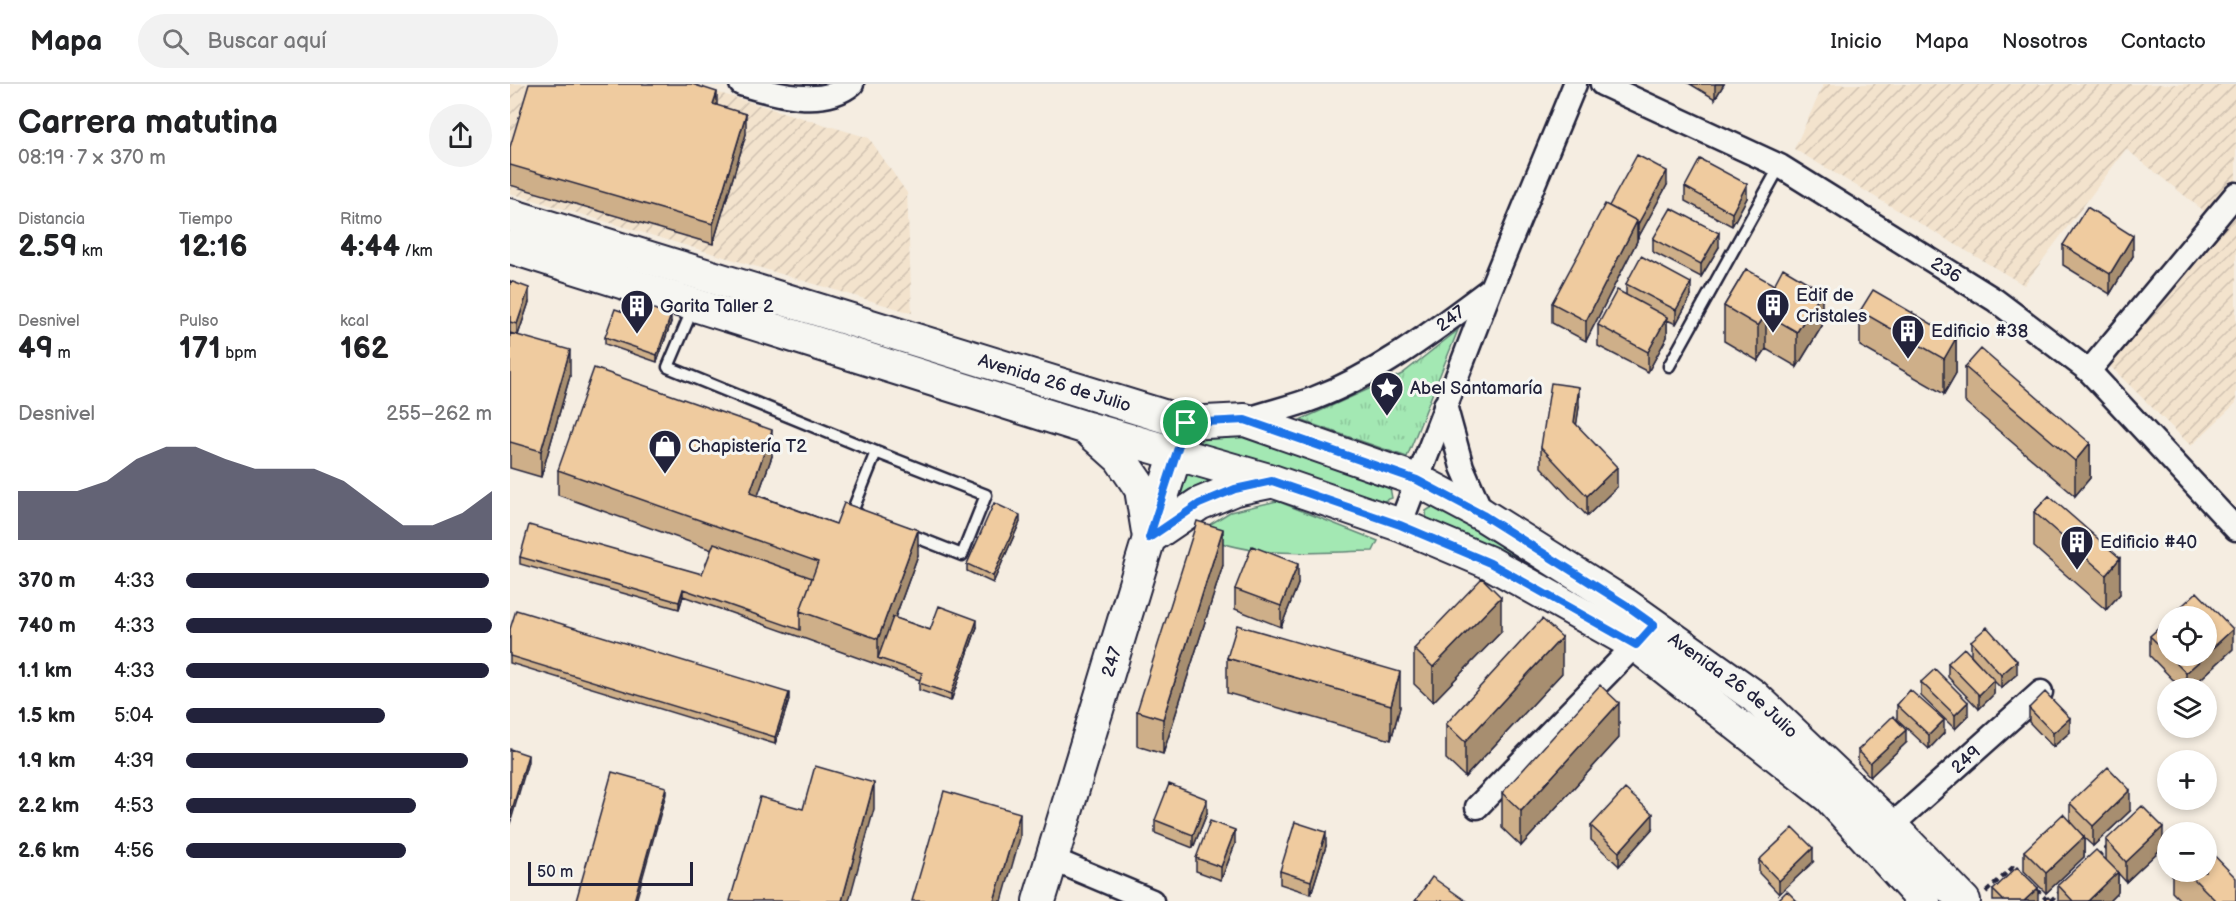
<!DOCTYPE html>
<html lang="es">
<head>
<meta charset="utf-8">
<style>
  :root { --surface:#fff; --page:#f2f2f2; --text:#202124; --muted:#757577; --line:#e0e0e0; --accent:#22223b }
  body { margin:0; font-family:"Balsamiq Sans",sans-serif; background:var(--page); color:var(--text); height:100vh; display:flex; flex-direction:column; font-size:22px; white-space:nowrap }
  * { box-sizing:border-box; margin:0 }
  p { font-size:20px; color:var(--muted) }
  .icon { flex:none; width:33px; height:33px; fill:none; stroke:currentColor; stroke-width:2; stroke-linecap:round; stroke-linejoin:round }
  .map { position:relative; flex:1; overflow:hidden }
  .panel { display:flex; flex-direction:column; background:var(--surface); width:510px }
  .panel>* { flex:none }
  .buttons { position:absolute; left:1647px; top:522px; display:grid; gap:12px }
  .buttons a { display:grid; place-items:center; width:60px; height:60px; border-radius:50%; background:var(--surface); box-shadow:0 3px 9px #0003; font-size:30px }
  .scale { position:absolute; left:18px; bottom:15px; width:165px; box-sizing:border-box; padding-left:6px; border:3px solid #22223b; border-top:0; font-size:16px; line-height:21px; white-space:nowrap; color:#22223b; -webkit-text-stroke:4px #f6f6f2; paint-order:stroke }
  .pin { position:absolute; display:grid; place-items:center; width:51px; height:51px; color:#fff; margin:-26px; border:3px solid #fff; border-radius:50%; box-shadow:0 2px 6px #0007 }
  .round { display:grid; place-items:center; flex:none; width:63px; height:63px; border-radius:32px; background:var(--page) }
  .headline { display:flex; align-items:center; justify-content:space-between; height:102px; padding:0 18px }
  h1 { font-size:33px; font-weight:700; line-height:45px }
  .stats { display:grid; grid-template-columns:repeat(3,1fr); gap:9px; height:102px; padding:6px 18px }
  .stats div { display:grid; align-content:center }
  .stats b { font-size:30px; font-weight:700 }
  .stats small { font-size:16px; font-weight:400 }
  .stats p { font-size:16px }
  .chart { height:168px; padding:12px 18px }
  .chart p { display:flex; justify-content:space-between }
  .chart svg { width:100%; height:108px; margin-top:6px; fill:var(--accent); opacity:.7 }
  ul { padding:0 18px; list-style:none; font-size:20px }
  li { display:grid; grid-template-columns:96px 72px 1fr; align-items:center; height:45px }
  li i { height:15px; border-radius:8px; background:var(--accent) }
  header { display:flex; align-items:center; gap:36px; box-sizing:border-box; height:84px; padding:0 30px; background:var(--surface); border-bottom:2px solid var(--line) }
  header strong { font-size:28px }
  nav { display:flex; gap:33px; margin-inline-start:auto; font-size:21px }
  .search { width:420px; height:54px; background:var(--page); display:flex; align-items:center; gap:15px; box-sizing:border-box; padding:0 21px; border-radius:33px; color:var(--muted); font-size:22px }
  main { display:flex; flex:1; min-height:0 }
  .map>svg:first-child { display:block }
  .industrial { fill:url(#industrial-furrows) }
  .green { fill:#a3e8b3; stroke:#628577; stroke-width:1.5 }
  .park { fill:url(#park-tufts); stroke:#628577; stroke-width:1.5 }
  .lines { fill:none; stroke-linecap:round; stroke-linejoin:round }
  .lane-casing { stroke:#22223b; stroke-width:15 }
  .street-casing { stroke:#22223b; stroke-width:27 }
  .secondary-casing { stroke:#22223b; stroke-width:36 }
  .path { stroke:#22223b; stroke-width:4; stroke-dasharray:6 4.5; stroke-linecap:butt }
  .lane { stroke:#f6f6f2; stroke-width:10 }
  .street { stroke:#f6f6f2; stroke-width:22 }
  .secondary { stroke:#f6f6f2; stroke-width:32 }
  .wall { fill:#ceaf89; stroke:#22223b; stroke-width:1.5 }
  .shaded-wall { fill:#a78e6f; stroke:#22223b; stroke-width:1.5 }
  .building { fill:#efcb9f; stroke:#22223b; stroke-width:1.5 }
  .route-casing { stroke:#fff; stroke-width:12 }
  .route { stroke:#1a73e8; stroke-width:8 }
  .labels { text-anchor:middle; stroke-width:6; stroke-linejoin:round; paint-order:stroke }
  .street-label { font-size:18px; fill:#22223b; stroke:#f6f6f2 }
  .poi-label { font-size:18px; fill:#22223b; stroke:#f6f6f2; text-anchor:start }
</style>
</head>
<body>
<header>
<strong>Mapa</strong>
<div class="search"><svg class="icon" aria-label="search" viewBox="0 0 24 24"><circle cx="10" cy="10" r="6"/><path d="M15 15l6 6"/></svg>Buscar aquí</div>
<nav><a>Inicio</a><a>Mapa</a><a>Nosotros</a><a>Contacto</a></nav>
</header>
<main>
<section class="panel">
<div class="headline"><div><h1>Carrera matutina</h1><p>08:19 · 7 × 370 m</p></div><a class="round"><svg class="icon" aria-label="share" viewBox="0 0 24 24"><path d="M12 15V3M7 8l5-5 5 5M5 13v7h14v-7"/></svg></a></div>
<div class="stats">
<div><p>Distancia</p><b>2.59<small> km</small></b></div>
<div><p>Tiempo</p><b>12:16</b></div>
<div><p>Ritmo</p><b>4:44<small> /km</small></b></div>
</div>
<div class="stats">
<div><p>Desnivel</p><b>49<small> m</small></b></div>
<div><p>Pulso</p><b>171<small> bpm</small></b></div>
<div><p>kcal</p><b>162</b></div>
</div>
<div class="chart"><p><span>Desnivel</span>255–262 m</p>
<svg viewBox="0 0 160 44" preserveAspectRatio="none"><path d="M0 44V24L10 24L20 24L30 20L40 11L50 6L60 6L70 11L80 15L90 15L100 15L110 20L120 29L130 38L140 38L150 33L160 24V44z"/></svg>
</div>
<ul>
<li><b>370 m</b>4:33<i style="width:99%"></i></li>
<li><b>740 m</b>4:33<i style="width:100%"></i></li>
<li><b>1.1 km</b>4:33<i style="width:99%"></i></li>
<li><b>1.5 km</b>5:04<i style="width:65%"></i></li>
<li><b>1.9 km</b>4:39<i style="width:92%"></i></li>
<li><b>2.2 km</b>4:53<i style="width:75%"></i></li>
<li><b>2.6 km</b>4:56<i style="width:72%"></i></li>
</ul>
</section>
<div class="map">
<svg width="1726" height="817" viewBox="0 0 1726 817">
  <defs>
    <pattern id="industrial-furrows" width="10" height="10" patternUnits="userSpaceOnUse" patternTransform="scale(1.5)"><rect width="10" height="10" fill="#f3e3cd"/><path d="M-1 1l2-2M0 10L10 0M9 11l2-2" fill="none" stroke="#d0c2b1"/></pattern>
    <pattern id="park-tufts" width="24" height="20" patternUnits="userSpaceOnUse" patternTransform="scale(1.5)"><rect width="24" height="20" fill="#a3e8b3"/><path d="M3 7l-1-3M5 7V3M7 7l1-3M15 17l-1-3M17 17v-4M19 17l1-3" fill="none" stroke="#8cc79b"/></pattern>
  </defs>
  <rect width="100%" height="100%" fill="#f5ede1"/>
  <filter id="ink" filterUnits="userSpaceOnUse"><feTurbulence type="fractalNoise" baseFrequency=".0167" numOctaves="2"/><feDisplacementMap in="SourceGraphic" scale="12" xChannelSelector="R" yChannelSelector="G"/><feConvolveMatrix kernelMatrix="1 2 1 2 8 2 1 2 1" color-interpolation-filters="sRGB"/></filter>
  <g filter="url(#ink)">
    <path class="industrial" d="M0,0H179L359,54L397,109L402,229L0,109Z
      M1314,0H1726V319L1681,362L1598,280L1714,143L1616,65L1514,201L1284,65Z"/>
    <path class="green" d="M694,347H723L879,398L882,414L865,420L689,360Z
      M673,386L714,396L663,421Z
      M767,417L868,457L863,467C803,468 741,476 686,449L720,428Z
      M927,420L976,448L1022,486L917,440L916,427Z"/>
    <path class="park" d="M948,246L897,373L790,336L892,290Z"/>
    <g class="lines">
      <g class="lane-casing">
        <path id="lane" d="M183,224L158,283L366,368L342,428L348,430
          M1159,282L1270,82
          M366,368L476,411L452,471L396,449"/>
      </g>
      <g class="street-casing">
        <g id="street">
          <path d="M231,0C263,10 314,24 342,0"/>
          <path id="s1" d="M1092,0L1270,82L1485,216L1579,287L1726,445"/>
          <path d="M1579,287L1726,110"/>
          <path d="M935,321L952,383L973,431"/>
          <path id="s2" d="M735,336C758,328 782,323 805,314C870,289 925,246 980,205"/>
          <path d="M890,441L981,204L1065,0"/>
          <path d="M967,723L1135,551"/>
          <path id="s3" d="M1381,742L1531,608"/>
          <path d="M542,775L642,817"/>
        </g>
      </g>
      <g class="secondary-casing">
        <g id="secondary">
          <path id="s4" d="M0,131L676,339L735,336L907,396L973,431L1116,521L1244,612L1381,742L1454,817"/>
          <path d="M0,163L577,344L762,397L890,441L980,479L1126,561L1319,713L1414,817"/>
          <path d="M582,349L610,374L631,405L638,448"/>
          <path d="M639,454L689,420L725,405L759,398"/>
          <path id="s5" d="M529,817L639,454L672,350"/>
        </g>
      </g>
      <path class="path" d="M1587,773L1599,762
        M1526,805L1538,817
        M1476,808L1503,783L1507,787
        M1540,817L1551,807"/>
      <use href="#lane" class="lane"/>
      <use href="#street" class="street"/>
      <use href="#secondary" class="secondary"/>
    </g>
    <path class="wall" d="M1180,0H1214L1205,15Z
      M207,21L236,50L203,160L0,101V63Z
      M1157,101L1128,154L1127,153V157L1076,257L1042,239V219L1099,122Z
      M1175,103L1237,114L1222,142L1175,117Z
      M1143,155L1209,163L1191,193L1143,168Z
      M1553,161L1623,172L1600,210L1553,181Z
      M1236,185L1312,242L1287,283L1256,265L1248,277L1214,257V222Z
      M0,197L19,218L8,251L60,292L31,393L0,384Z
      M1116,200L1181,212L1166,240L1157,236V253L1138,288L1088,262V241L1116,211Z
      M1350,227L1446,254V289L1434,310L1350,262Z
      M161,238L147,278L95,260V253Z
      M1455,283L1580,359V394L1565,412L1455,318Z
      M1069,323L1066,341L1107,403L1077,432L1031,383V363Z
      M262,372L248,411L408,471L385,534L420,546L467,543L441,617L409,606V599L410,596L290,553L173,512L169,525L10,480V473L192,490L202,466L48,411V386Z
      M1539,412L1610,510L1596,526L1524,463V428Z
      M510,438L483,499L457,487V480Z
      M713,481L653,670L627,662V627Z
      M788,500L771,543L725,525V505Z
      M1658,536V572H1696L1723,565L1681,604H1671L1640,572V552Z
      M0,545L279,616L265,660L0,579Z
      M991,548L923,618L904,600V565Z
      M1461,557L1507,590L1491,604L1484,597V610L1469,625L1438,593V579L1475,587L1461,571Z
      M717,574L890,623L881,656L717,609Z
      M1052,589L955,693L936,675V640Z
      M1411,598L1458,632L1445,645L1411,612Z
      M1387,621L1434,649L1419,665L1387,635Z
      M1519,624L1560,648L1543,663L1519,638Z
      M1109,654L1011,762L992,744V709Z
      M1396,659L1360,693L1348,679V666Z
      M1560,719L1620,727L1583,762L1574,754V773L1536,809L1514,787V767L1560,738Z
      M697,729L683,764L645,749V736Z
      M1081,742L1143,744L1109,782L1081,756Z
      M1596,756L1653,763L1616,798L1608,789V808L1599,817H1548V801L1596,776Z
      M725,760L711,796L686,787V774Z
      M816,762L801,810L770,800V787Z
      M1249,776L1303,778L1269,810L1249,789Z
      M1662,788H1696L1726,817H1671L1662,808Z
      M1483,806L1528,817H1483Z"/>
    <path class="shaded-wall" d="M1206,0H1214L1205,15V1Z
      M207,8V28L203,20Z
      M236,30V50L203,160V140Z
      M1157,87V101L1128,154V140Z
      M1237,100V114L1222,142V129Z
      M1127,137V157L1076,257V237Z
      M1209,149V163L1191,193V180Z
      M1623,152V172L1600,210V190Z
      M1181,199V212L1166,240V226Z
      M19,204V218L7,254V240Z
      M1312,207V242L1287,283V248Z
      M1256,230V265L1248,277V242Z
      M161,231V238L147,278V271Z
      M1157,233V253L1138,288V268Z
      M1446,254V289L1434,310V275Z
      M60,266V292L31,393V367Z
      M1069,303V323L1064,358V338Z
      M262,346V372L240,434V409Z
      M1580,359V394L1565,412V377Z
      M1107,383V403L1077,432V412Z
      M510,431V438L483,499V492Z
      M713,445V481L653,670V635Z
      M408,446V471L370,575L368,574V555Z
      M1610,474V510L1596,526V491Z
      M788,480V500L771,543V522Z
      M173,505V512L169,525V518Z
      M991,513V548L923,618V583Z
      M467,536V543L441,617V610Z
      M1723,545V565L1681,604H1676V589L1695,572H1696V570Z
      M1052,553V589L955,693V658Z
      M1507,577V590L1491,604V591Z
      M890,588V623L881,656V621Z
      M1484,596V610L1469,625V611Z
      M279,609V616L265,660V653Z
      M1458,618V632L1445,645V631Z
      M1109,619V654L1011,762V727Z
      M1560,634V648L1543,663V649Z
      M1434,636V649L1419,665V651Z
      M1396,646V659L1360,693V679Z
      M18,671V678L0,740V733Z
      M364,699V725L339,817H332Z
      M156,703V710L126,817H124Z
      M1620,706V727L1583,762V742Z
      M697,715V729L683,764V751Z
      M510,729V754L492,817H484Z
      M1143,730V744L1109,782V768Z
      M1653,743V763L1616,798V778Z
      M725,746V760L711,796V783Z
      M816,748V762L801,810V797Z
      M1574,753V773L1536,809V789Z
      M1303,764V778L1269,810V797Z
      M1608,788V808L1599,817H1578Z
      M1528,804V817H1514Z"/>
    <path class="building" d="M19,0H182L207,8L203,20L236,30L203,140L0,81V63Z
      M1127,71L1157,87L1128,140H1127V137L1099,122Z
      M1190,75L1237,100L1222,129L1175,103Z
      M1095,120L1127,137L1076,237L1042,219Z
      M1577,123L1623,152L1600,190L1553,161Z
      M1161,124L1209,149L1191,180L1143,155Z
      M1131,172L1181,199L1166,226L1116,200Z
      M1273,184L1312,207L1287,248L1256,230L1248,242L1214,222L1236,185L1264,201Z
      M0,197L19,204L7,240L0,238Z
      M1107,206L1157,233L1138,268L1088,241Z
      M1363,206L1446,254L1434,275L1350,227Z
      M138,223L161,231L147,271L95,253L105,225L134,235Z
      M0,249L60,266L31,367L0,358Z
      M1471,265L1580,359L1565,377L1455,283Z
      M84,284L262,346L240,409L326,440L334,419L408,446L368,555L290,527L308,478L48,386Z
      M1041,299L1069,303L1064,338L1107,383L1077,412L1031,363Z
      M1539,412L1610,474L1596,491L1524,428Z
      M484,419L510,431L483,492L457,480Z
      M687,437L713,445L653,635L627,627Z
      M19,441L192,490L204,459L302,494L290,527V546L173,505L169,518L10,473Z
      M742,462L788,480L771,522L725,505Z
      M972,494L991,513L923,583L904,565Z
      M1687,508L1723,545L1696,570V532H1661Z
      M429,522L467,536L441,610L409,599L412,589L368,574L383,533L420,546Z
      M6,526L279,609L265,653L0,572V545Z
      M1032,535L1052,553L955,658L936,640Z
      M1658,536V570L1640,552Z
      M727,541L890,588L881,621L717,574Z
      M1477,543L1507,577L1491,591L1461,557Z
      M1454,564L1484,596L1469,611L1438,579Z
      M1659,572H1695L1676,589Z
      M1425,585L1458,618L1445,631L1411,598Z
      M1090,601L1109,619L1011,727L992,709Z
      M1400,606L1434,636L1419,651L1387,621Z
      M1535,608L1560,634L1543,649L1519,624Z
      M1383,632L1396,646L1360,679L1348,666Z
      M0,665L18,671L0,733Z
      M305,682L364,699L332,817H220L250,713L293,725Z
      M1598,683L1620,706L1583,742L1560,719Z
      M102,688L156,703L124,817H66Z
      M659,700L697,715L683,751L645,736Z
      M1115,705L1143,730L1109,768L1081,742Z
      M434,707L510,729L484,817H402Z
      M1632,722L1653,743L1616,778L1596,756Z
      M1553,730L1574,753L1536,789L1514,767Z
      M700,737L725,746L711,783L686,774Z
      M785,738L816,748L801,797L770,787Z
      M1283,744L1303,764L1269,797L1249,776Z
      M1696,763L1726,794V817H1706L1677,788H1696Z
      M1586,766L1608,788L1578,817H1563L1548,801Z
      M1507,783L1528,804L1514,817H1494L1483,806Z
      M922,793L956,817H905Z
      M1277,807L1287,817H1267Z
      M1538,813L1542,817H1534Z"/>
  </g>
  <g class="lines" filter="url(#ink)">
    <g class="route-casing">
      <path id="route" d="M735,336L907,396L973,431L1116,521L1144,541L1126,561L980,479L890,441L762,397L725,405L689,420L639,454L676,339Z"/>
    </g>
    <use href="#route" class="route"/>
  </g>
  <defs>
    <g id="building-pin" transform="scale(1.725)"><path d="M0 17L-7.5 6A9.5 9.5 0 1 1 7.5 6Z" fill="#22223b" stroke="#f6f6f2"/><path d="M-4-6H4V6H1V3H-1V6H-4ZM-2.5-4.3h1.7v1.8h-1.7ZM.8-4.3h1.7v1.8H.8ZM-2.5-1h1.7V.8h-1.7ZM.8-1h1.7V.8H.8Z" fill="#fff"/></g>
    <g id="sight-pin" transform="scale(1.725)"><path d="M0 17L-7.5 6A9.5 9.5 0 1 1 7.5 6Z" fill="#22223b" stroke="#f6f6f2"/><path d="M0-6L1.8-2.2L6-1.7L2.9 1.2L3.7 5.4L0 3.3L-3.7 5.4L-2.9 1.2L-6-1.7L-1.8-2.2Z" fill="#fff"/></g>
    <g id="shop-pin" transform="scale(1.725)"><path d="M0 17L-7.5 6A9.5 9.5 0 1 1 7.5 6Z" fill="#22223b" stroke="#f6f6f2"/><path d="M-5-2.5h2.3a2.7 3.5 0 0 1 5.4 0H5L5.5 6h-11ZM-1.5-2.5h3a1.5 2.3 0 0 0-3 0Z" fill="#fff"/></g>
  </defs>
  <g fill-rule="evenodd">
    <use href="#building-pin" x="1263" y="221"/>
    <use href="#building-pin" x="127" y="222"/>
    <use href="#building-pin" x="1398" y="247"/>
    <use href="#sight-pin" x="877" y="304"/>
    <use href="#shop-pin" x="155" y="362"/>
    <use href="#building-pin" x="1567" y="458"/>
  </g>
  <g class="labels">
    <g class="street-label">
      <text dy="6" stroke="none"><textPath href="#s1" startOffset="392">236</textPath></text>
      <text dy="6" stroke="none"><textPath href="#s2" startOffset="231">247</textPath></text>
      <text dy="6" stroke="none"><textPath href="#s4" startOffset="570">Avenida 26 de Julio</textPath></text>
      <text dy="6" stroke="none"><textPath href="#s5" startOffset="250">247</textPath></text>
      <text dy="6" stroke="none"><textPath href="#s4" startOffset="1326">Avenida 26 de Julio</textPath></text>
      <text dy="6" stroke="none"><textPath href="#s3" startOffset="100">249</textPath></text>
    </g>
    <g class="poi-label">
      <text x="1286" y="217">Edif de<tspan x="1286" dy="21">Cristales</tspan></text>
      <text x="150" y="228">Garita Taller 2</text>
      <text x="1421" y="253">Edificio #38</text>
      <text x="900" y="310">Abel Santamaría</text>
      <text x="178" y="368">Chapistería T2</text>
      <text x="1590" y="464">Edificio #40</text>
    </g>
  </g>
</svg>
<div class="buttons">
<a><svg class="icon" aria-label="locate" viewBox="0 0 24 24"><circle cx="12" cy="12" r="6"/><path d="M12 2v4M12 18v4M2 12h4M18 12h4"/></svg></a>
<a><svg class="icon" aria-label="layers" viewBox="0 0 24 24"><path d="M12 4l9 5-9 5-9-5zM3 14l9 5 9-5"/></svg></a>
<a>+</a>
<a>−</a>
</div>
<div class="scale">50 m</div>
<div class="pin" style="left:676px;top:339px;background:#1e9e55"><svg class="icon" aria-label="arrive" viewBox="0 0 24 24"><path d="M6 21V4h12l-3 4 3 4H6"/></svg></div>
</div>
</main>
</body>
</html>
